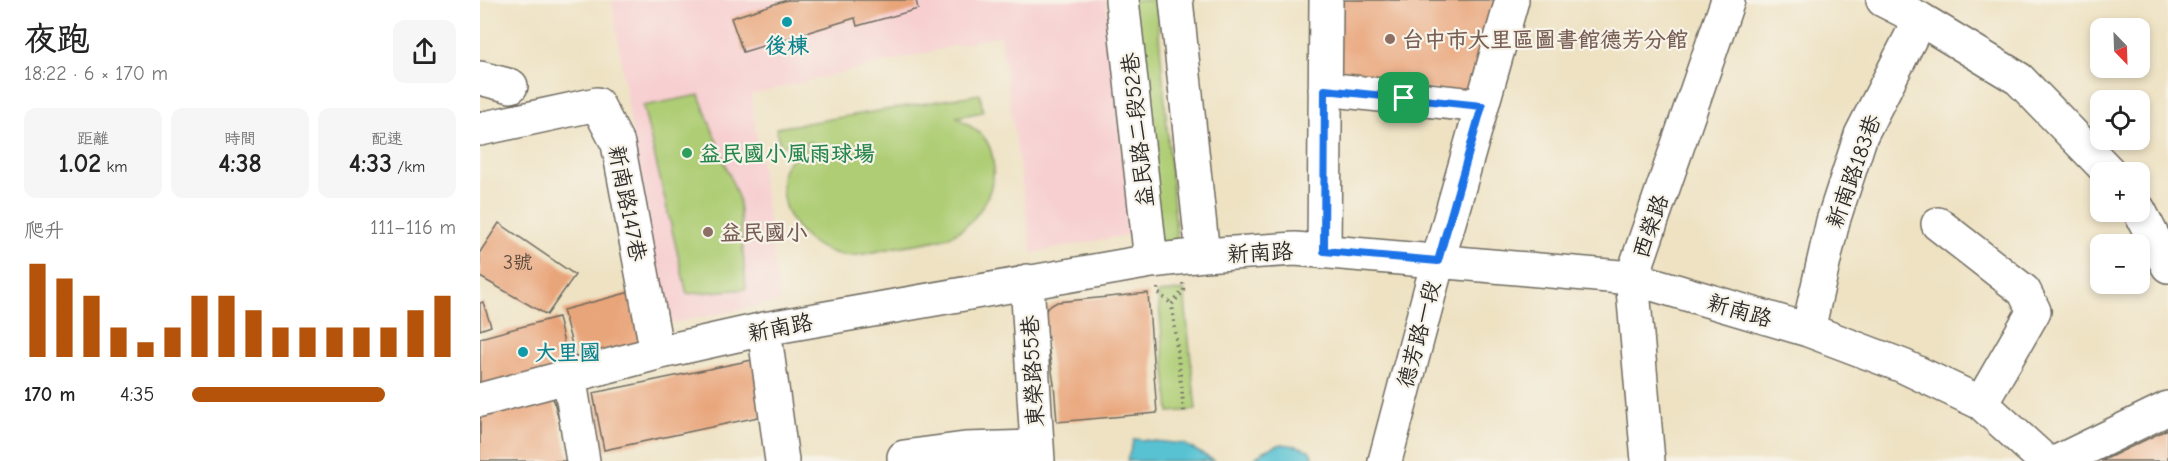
<!DOCTYPE html>
<html lang="zh-TW">
<head>
<meta charset="utf-8">
<style>
  :root { --surface:#fff; --page:#f6f6f6; --text:#222; --muted:#767676; --accent:#b45309 }
  body { margin:0; font-family:"Comic Neue","LXGW WenKai TC",sans-serif; background:var(--page); color:var(--text); height:100vh; display:flex; flex-direction:column; font-size:22px; white-space:nowrap }
  * { box-sizing:border-box; margin:0 }
  p { font-size:20px; color:var(--muted) }
  .icon { flex:none; width:33px; height:33px; fill:none; stroke:currentColor; stroke-width:2; stroke-linecap:round; stroke-linejoin:round }
  .map { position:relative; flex:1; overflow:hidden }
  .details { display:flex; flex-direction:column; background:var(--surface); width:480px }
  .details>* { flex:none }
  .needle { width:39px; rotate:157deg }
  .buttons { position:absolute; left:1610px; top:18px; display:grid; gap:12px }
  .buttons a { display:grid; place-items:center; width:60px; height:60px; border-radius:12px; background:var(--surface); box-shadow:0 3px 9px #0003; font-size:30px }
  .pin { position:absolute; display:grid; place-items:center; width:51px; height:51px; color:#fff; margin:-26px; border-radius:12px; box-shadow:0 3px 9px #0006 }
  .round { display:grid; place-items:center; flex:none; width:63px; height:63px; border-radius:12px; background:var(--page) }
  .headline { display:flex; align-items:center; justify-content:space-between; height:102px; padding:0 24px }
  h1 { font-size:33px; font-weight:700; line-height:45px }
  .stats { display:grid; grid-template-columns:repeat(3,1fr); gap:9px; height:102px; padding:6px 24px }
  .stats div { display:grid; align-content:center; border-radius:12px; background:var(--page); text-align:center }
  .stats b { font-size:26px; font-weight:700 }
  .stats small { font-size:16px; font-weight:400 }
  .stats p { font-size:16px }
  .chart { height:168px; padding:12px 24px }
  .chart p { display:flex; justify-content:space-between }
  .chart svg { width:100%; height:108px; margin-top:6px; stroke:var(--accent); stroke-width:6 }
  ul { padding:0 24px; list-style:none; font-size:20px }
  li { display:grid; grid-template-columns:96px 72px 1fr; align-items:center; height:45px }
  li i { height:15px; border-radius:8px; background:var(--accent) }
  main { display:flex; flex:1; min-height:0 }
  .map>svg:first-child { display:block }
  .built { fill:#f7cfd0 }
  .green { fill:#aecd74; stroke:#6c7c50; stroke-width:1.5 }
  .water { fill:#58c2d3; stroke:#42767f; stroke-width:1.5 }
  .building { fill:#e9a57a }
  .lines { fill:none; stroke-linecap:round; stroke-linejoin:round }
  .minor-casing { stroke:#6f6b60; stroke-width:36 }
  .path { stroke:#6f6b60; stroke-width:4; stroke-dasharray:1.5 4.5; stroke-linecap:butt }
  .minor { stroke:#fff; stroke-width:33 }
  .route-casing { stroke:#fff; stroke-width:12 }
  .route { stroke:#1a73e8; stroke-width:8 }
  .culture-dot { fill:#0f9aa8; stroke:#f7f3e8; stroke-width:2 }
  .education-dot { fill:#8d6e63; stroke:#f7f3e8; stroke-width:2 }
  .leisure-dot { fill:#2e9e5b; stroke:#f7f3e8; stroke-width:2 }
  .labels { text-anchor:middle; stroke-width:4.5; stroke-linejoin:round; paint-order:stroke }
  .number-label { font-size:20px; fill:#5a4a3f }
  .education-label { font-size:22px; font-weight:bold; fill:#785e54; stroke:#f7f3e8; text-anchor:start }
  .culture-label { font-size:22px; font-weight:bold; fill:#0d838f; stroke:#f7f3e8 }
  .street-label { font-size:22px; fill:#2b2b2b; stroke:#f7f3e8 }
  .leisure-label { font-size:22px; font-weight:bold; fill:#27864d; stroke:#f7f3e8; text-anchor:start }
</style>
</head>
<body>
<main>
<section class="details">
<div class="headline"><div><h1>夜跑</h1><p>18:22 · 6 × 170 m</p></div><a class="round"><svg class="icon" aria-label="share" viewBox="0 0 24 24"><path d="M12 15V3M7 8l5-5 5 5M5 13v7h14v-7"/></svg></a></div>
<div class="stats">
<div><p>距離</p><b>1.02<small> km</small></b></div>
<div><p>時間</p><b>4:38</b></div>
<div><p>配速</p><b>4:33<small> /km</small></b></div>
</div>
<div class="chart"><p><span>爬升</span>111–116 m</p>
<svg viewBox="0 0 160 44" preserveAspectRatio="none"><path d="M5 44V6M15 44V12M25 44V19M35 44V32M45 44V38M55 44V32M65 44V19M75 44V19M85 44V25M95 44V32M105 44V32M115 44V32M125 44V32M135 44V32M145 44V25M155 44V19"/></svg>
</div>
<ul>
<li><b>170 m</b>4:35<i style="width:73%"></i></li>
</ul>
</section>
<div class="map">
<svg width="1688" height="461" viewBox="0 0 1688 461">
  <rect width="100%" height="100%" fill="#f7f3e8"/>
  <filter id="ink" filterUnits="userSpaceOnUse"><feTurbulence type="fractalNoise" baseFrequency=".0167" numOctaves="2"/><feDisplacementMap in="SourceGraphic" scale="12" xChannelSelector="R" yChannelSelector="G"/><feConvolveMatrix kernelMatrix="1 2 1 2 8 2 1 2 1" color-interpolation-filters="sRGB"/></filter>
  <filter id="wash" filterUnits="userSpaceOnUse"><feTurbulence type="fractalNoise" baseFrequency=".008" numOctaves="4" result="noise"/><feDisplacementMap in="SourceGraphic" scale="24" xChannelSelector="R" yChannelSelector="G"/><feGaussianBlur stdDeviation="1.35" result="paint"/><feColorMatrix in="noise" values="0 0 0 0 0 0 0 0 0 0 0 0 0 0 0 0 0 1.4 0 .05"/><feComposite in="paint" operator="in"/></filter>
  <g filter="url(#wash)">
    <rect width="100%" height="100%" fill="#eee2c3"/>
    <path class="built" d="M132,0H626L651,234L552,253L520,35L271,95L300,302L181,325Z"/>
    <path class="green" d="M650,0H676L697,241L672,243Z
      M500,94L503,112L477,117C485,123 500,131 506,140C526,173 504,221 470,236C453,243 430,244 412,248C393,252 373,259 354,253C333,247 320,234 309,216C303,205 299,179 305,167C308,160 325,148 331,142L300,146L296,128Z
      M219,95L259,200L266,289L207,294L163,106Z
      M704,290L716,410L689,412L678,293Z"/>
    <path class="water" d="M654,439L704,444L735,461H647Z
      M802,444L817,446L829,450L835,461H773C780,451 791,447 802,444Z"/>
    <g id="blocks">
      <path class="building" d="M307,0H436L438,9L377,26L375,18L263,52L251,18Z
        M860,0H1018L993,93L857,81Z
        M19,223L95,275L67,315L0,277V252Z
        M154,291L167,346L97,364L83,310Z
        M668,293L677,413L577,422L574,384L564,320L567,308L577,302Z
        M3,302L11,326L0,330V303Z
        M78,317L89,366L0,392V338Z
        M277,359L283,416L124,450L113,393Z
        M73,398L90,461H0V416Z
        M1688,429V461H1621L1630,457Z"/>
    </g>
  </g>
  <g filter="url(#ink)">
    <use href="#blocks" fill-opacity="0" stroke="#6f6b60" stroke-width="1.5"/>
    <g class="lines">
      <g class="minor-casing">
        <path id="minor" d="M642,0L671,261
          M696,0L723,255
          M1403,0L1440,19L1539,79L1629,172
          M0,78L31,86
          M845,89L1002,106
          M0,129L117,104L138,144L177,353
          M1659,210L1688,266
          M1458,224L1544,291L1554,311L1501,403
          M844,251L846,0
          M547,281L558,461
          M284,329L302,461
          M1328,330L1353,221L1381,135L1440,19
          M89,375L103,461
          M0,400L177,353L284,329L671,261L723,255L815,249L1152,278L1328,330L1423,366L1501,403L1565,461
          M424,457L485,449L556,447
          M905,461L958,261L1032,0
          M1168,461L1152,278L1248,0
          M1579,461L1688,408"/>
      </g>
      <path class="path" d="M703,283L704,290L692,304L704,411
        M678,288V293L692,304"/>
      <use href="#minor" class="minor"/>
    </g>
  </g>
  <g class="lines" filter="url(#ink)">
    <g class="route-casing">
      <path id="route" d="M845,90L1002,106L958,261L844,251Z"/>
    </g>
    <use href="#route" class="route"/>
  </g>
  <g class="culture-dot">
    <circle cx="307" cy="22" r="6"/>
    <circle cx="43" cy="352" r="6"/>
  </g>
  <g class="education-dot">
    <circle cx="910" cy="39" r="6"/>
    <circle cx="228" cy="232" r="6"/>
  </g>
  <circle class="leisure-dot" cx="207" cy="153" r="6"/>
  <g class="labels">
    <g class="number-label">
      <text x="38" y="269">3號</text>
    </g>
    <g class="education-label">
      <text x="922" y="47">台中市大里區圖書館德芳分館</text>
      <text x="240" y="240">益民國小</text>
    </g>
    <g class="culture-label">
      <text x="307" y="53">後棟</text>
      <text x="55" y="360" text-anchor="start">大里國</text>
    </g>
    <g class="street-label">
      <text transform="translate(657 130) rotate(-96)" y="8">益民路二段52巷</text>
      <text transform="translate(1373 171) rotate(-70)" y="8">新南路183巷</text>
      <text transform="translate(148 203) rotate(79)" y="8">新南路147巷</text>
      <text transform="translate(1170 226) rotate(-71)" y="8">西榮路</text>
      <text transform="translate(780 252) rotate(-3)" y="8">新南路</text>
      <text transform="translate(1260 310) rotate(16)" y="8">新南路</text>
      <text transform="translate(300 327) rotate(-11)" y="8">新南路</text>
      <text transform="translate(938 334) rotate(-75)" y="8">德芳路一段</text>
      <text transform="translate(552 371) rotate(-93)" y="8">東榮路55巷</text>
    </g>
    <g class="leisure-label">
      <text x="219" y="161">益民國小風雨球場</text>
    </g>
  </g>
</svg>
<div class="buttons">
<a><svg class="needle" viewBox="-14 -14 28 28"><path d="M0-13l5 13h-10z" fill="#e53935"/><path d="M0 13l5-13h-10z" fill="#767676"/></svg></a>
<a><svg class="icon" aria-label="locate" viewBox="0 0 24 24"><circle cx="12" cy="12" r="6"/><path d="M12 2v4M12 18v4M2 12h4M18 12h4"/></svg></a>
<a>+</a>
<a>−</a>
</div>
<div class="pin" style="left:924px;top:98px;background:#1e9e55"><svg class="icon" aria-label="arrive" viewBox="0 0 24 24"><path d="M6 21V4h12l-3 4 3 4H6"/></svg></div>
</div>
</main>
</body>
</html>
